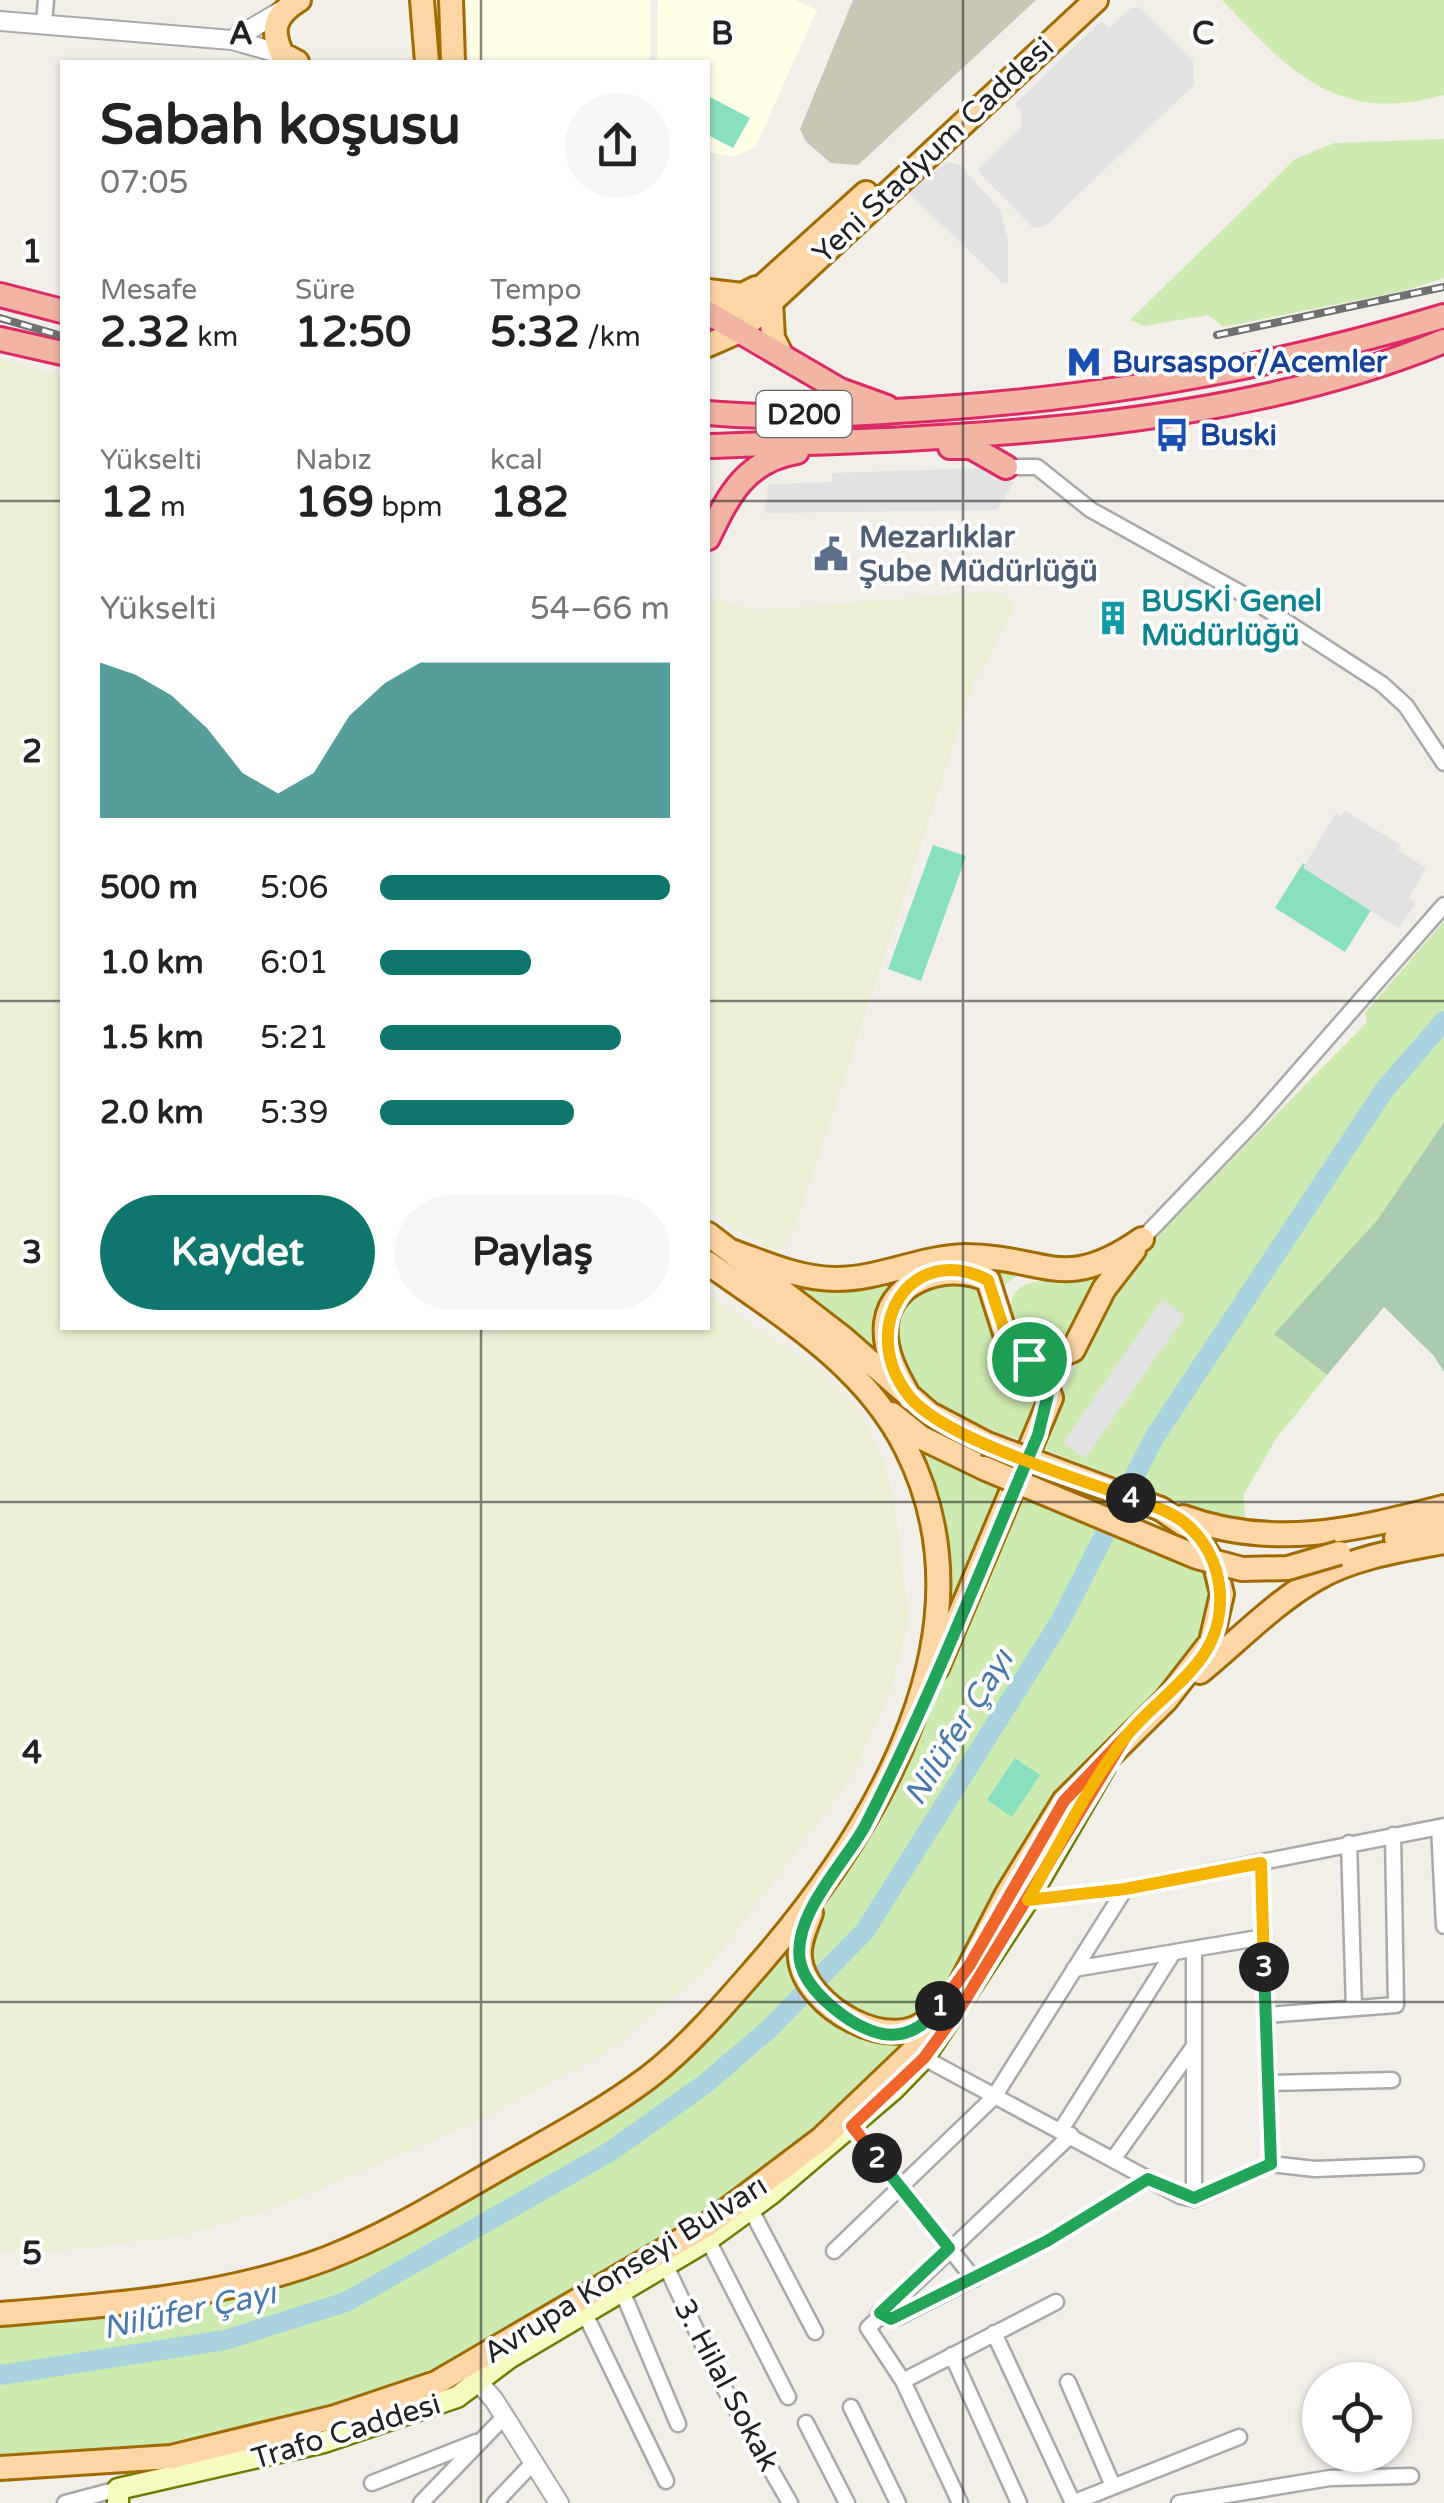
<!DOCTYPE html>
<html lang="tr">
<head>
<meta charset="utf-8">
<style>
  :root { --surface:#fff; --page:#f6f6f6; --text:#222; --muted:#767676; --accent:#0f766e }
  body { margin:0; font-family:"Varela Round",sans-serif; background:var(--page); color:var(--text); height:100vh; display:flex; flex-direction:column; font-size:38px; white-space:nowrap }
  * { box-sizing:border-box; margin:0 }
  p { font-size:32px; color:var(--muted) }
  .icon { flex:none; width:55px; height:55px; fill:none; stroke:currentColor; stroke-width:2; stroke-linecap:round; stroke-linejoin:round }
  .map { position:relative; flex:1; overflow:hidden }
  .panel { position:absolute; left:60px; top:60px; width:650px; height:1270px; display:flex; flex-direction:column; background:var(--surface); border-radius:0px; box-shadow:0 2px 8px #0004 }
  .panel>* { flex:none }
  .tools { position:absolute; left:1302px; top:2362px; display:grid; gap:20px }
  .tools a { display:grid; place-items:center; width:110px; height:110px; border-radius:50%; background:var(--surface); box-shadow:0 2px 8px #0004; font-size:50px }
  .pin { position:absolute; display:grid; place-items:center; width:85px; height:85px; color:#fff; margin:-42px; border:5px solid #fff; border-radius:50%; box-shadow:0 2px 10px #0007 }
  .km { position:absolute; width:50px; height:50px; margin:-25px; border-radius:50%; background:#222; color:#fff; font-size:28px; line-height:50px; text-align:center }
  .round { display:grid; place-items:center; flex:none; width:105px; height:105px; border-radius:52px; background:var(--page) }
  .summary { display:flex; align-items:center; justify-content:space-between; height:170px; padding:0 40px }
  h1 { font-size:55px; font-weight:800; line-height:75px }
  .stats { display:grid; grid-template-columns:repeat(3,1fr); gap:15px; height:170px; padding:10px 40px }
  .stats div { display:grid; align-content:center }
  .stats b { font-size:42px; font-weight:800 }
  .stats small { font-size:28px; font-weight:400 }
  .stats p { font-size:28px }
  .chart { height:280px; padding:20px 40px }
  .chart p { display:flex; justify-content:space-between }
  .chart svg { width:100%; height:180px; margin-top:10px; fill:var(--accent); opacity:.7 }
  .cta { display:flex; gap:20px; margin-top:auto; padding:20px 40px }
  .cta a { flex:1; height:115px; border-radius:60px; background:var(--accent); color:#fff; font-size:40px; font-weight:800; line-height:115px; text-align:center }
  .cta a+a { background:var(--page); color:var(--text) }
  ul { padding:0 40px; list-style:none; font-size:32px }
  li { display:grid; grid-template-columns:160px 120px 1fr; align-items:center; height:75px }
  li i { height:25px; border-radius:12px; background:var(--accent) }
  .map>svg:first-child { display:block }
  .education { fill:#ffffe5 }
  .construction { fill:#c7c7b4 }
  .farmland { fill:#eef0d5 }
  .grass { fill:#cdebb0 }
  .cemetery { fill:#aacbaf }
  .pitch { fill:#88e0be }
  .parking { fill:#e2e2e2 }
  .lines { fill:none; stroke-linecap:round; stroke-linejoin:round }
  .river { stroke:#aad3df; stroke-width:20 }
  .minor-casing { stroke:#a9a9a9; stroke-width:19 }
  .tertiary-casing { stroke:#a9a9a9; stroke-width:22 }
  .secondary-casing { stroke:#707d05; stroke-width:25 }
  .primary-casing { stroke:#a06b00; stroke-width:28 }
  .trunk-casing { stroke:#dc2a67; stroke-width:28 }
  .minor { stroke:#fff; stroke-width:14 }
  .tertiary { stroke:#fff; stroke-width:18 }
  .secondary { stroke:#f7fabf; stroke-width:20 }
  .primary { stroke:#fcd6a4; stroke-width:22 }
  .trunk { stroke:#f2b4a3; stroke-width:22 }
  .rail-casing { stroke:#707070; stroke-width:8 }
  .rail { stroke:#fff; stroke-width:4; stroke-dasharray:11; stroke-linecap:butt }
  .primary-bridge-casing { stroke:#a06b00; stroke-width:28; stroke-linecap:butt }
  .primary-bridge { stroke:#fcd6a4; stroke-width:22 }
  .split-1-casing { stroke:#fff; stroke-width:20 }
  .split-2-casing { stroke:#fff; stroke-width:20 }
  .split-3-casing { stroke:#fff; stroke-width:20 }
  .split-4-casing { stroke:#fff; stroke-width:20 }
  .split-5-casing { stroke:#fff; stroke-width:20 }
  .split-1 { stroke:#22a559; stroke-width:12 }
  .split-2 { stroke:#f0652b; stroke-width:12 }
  .split-3 { stroke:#22a559; stroke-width:12 }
  .split-4 { stroke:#f5b400; stroke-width:12 }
  .split-5 { stroke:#f5b400; stroke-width:12 }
  .grid { fill:none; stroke:#222; stroke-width:2.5; stroke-opacity:0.55 }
  .labels { text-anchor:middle; stroke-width:8; stroke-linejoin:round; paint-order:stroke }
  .shield { fill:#fff; stroke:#646464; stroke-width:2.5 }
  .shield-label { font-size:28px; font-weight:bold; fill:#222 }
  .street-label { font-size:30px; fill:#222; stroke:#fff }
  .transit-label { font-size:30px; font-weight:bold; fill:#164399; stroke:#fff; text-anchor:start }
  .service-label { font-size:30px; font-weight:bold; fill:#4e5e75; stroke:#fff; text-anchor:start }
  .culture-label { font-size:30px; font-weight:bold; fill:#0d838f; stroke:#fff; text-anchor:start }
  .water-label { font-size:32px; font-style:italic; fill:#4a7aab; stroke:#fff }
  .grid-label { font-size:32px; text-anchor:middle; font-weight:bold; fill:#222; stroke:#fff; stroke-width:8; stroke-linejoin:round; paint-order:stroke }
</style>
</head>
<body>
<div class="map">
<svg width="1444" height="2503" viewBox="0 0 1444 2503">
  <rect width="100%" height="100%" fill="#f2efe9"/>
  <path class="education" d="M465,0H650V62H470Z
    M658,0H795L817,10L756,146L735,157L708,152V62H657Z"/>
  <path class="construction" d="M853,0H1036L858,165L831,163L806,142L800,129Z"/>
  <path class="farmland" d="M0,359L62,376V1328H708V1294L813,1367L859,1410L884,1461L894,1499L909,1622L891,1689L852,1777L706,1971L610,2050L481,2120L277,2207L185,2235L60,2251H0Z
    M997,591L1014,601L1012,614L974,683L797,1222L784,1248L772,1251L708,1211V598L758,610Z"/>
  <path class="grass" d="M1222,0H1444V95C1337,125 1290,72 1222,0Z
    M1444,139V278L1403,291L1223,327L1208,315L1144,326L1130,320L1295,159L1334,143Z
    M1444,921V1122L1378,1219L1275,1334L1327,1375L1276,1439L1243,1496L1246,1522L1191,1507L1039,1447L1103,1305L1144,1249L1367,1022L1365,1013Z
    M962,1262L1021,1272L1001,1288L982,1269L890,1302L891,1373L779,1273Z
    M1114,1265L1066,1346L1040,1350L1015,1335C998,1270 1039,1285 1084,1275C1094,1273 1104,1268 1114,1265Z
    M969,1281C992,1299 982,1324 997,1344C1008,1359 1027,1370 1041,1390L1027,1442C989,1430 952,1418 920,1393C890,1369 881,1306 922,1286C934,1280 955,1282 969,1281Z
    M905,1428L933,1434L1015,1470L948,1624C950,1552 940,1491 905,1428Z
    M1029,1475C1113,1507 1256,1532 1193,1653L1075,1773L1042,1817L938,2002L923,2020L892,2028L826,1990L806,1956L811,1927L879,1825Z
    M794,1937L792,1962C828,2001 858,2058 917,2036L816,2135L678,2236L430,2378L193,2448L0,2464V2325L136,2314L212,2301L296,2278L699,2045L760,1982Z"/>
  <path class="cemetery" d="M1444,1122V1372L1434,1356L1384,1307L1327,1375L1274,1334L1378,1219Z"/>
  <path class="pitch" d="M708,96L750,118L733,148L708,135Z
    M933,845L966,856L921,981L888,969Z
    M1303,863L1373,907L1345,952L1275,908Z
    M1015,1758L1040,1775L1012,1817L987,1800Z"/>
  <path class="parking" d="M1139,7L1193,61L1194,85L1044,227H1032L977,170L1022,127L1021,111L1015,104L1101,21L1109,28L1131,8Z
    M948,162L960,165L1000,210L1008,240V282L1003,283L906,191Z
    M983,468L1014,482L997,510L764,513L769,484L832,482V473Z
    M1345,811L1401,845L1398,850L1426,868L1409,898L1416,904L1398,928L1303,868L1336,813L1341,816Z
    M1162,1300L1185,1316L1085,1458L1063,1443Z"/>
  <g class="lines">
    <path class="river" d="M0,2375L225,2340L346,2302L611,2151L705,2084L768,2030L865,1931L1061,1620L1154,1438L1385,1089L1444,1021"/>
    <g class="minor-casing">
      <path id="minor" d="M44,24L46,0
        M1006,467H1037L1091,510L1248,597L1382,684L1406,706L1444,763
        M1142,1239L1255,1121L1444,905
        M1439,1827L1444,1926
        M1349,1843L1354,2008
        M1261,1863L1271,2164
        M1028,1900L1125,1889L1444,1826
        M1194,1949V2199
        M1074,1969L1264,1937
        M1266,2015L1396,2005L1393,1835
        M924,2058L1180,2196L1194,2199L1271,2164L1315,2169L1416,2165
        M1268,2083L1392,2080
        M852,2126L974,2279
        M1061,2130L1173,1953
        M1114,2158L1194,2046
        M750,2208L815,2332
        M708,2240L788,2397
        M834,2251L994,2097L1125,1889
        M666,2266L719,2379L790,2503
        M622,2291L678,2424
        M879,2313L891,2319L900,2316L1047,2241L1148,2179
        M585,2314L666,2481
        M994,2333L1073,2503
        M952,2355L1019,2503
        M903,2381L1056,2302
        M1068,2382L1113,2486
        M851,2407L898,2503
        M806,2423L847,2503
        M372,2483L476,2442
        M65,2503L118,2489
        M421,2503L504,2417
        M495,2503L532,2464
        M960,2503L903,2381L868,2328L1071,2135
        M1072,2503L1239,2437
        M1179,2503L1330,2478L1411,2476"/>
    </g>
    <g class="tertiary-casing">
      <path id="tertiary" d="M0,21L232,40L282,54
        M232,40L281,11
        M470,2372L494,2400L559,2503"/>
    </g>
    <g class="secondary-casing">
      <path id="secondary" d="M118,2503V2489L324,2442L457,2397L509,2358L708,2240L771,2194L893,2090L924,2058L1028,1900L1105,1767"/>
    </g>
    <g class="primary-casing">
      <path id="primary" d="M422,0L427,62
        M451,0L453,62
        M297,62L282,54C270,29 275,15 299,0
        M708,291L742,295L756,288
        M771,301L773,338L780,352
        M708,313L721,314L743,304L866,193
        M708,345L740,331L1096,0
        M708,1234L843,1338L930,1414L985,1443
        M731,1251C765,1263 799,1279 836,1279C880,1279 921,1257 965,1256C1045,1256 1062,1295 1142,1239
        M1029,1359L1049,1360L1073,1350L1104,1289L1134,1250
        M910,1398C897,1375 883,1351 886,1323C892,1277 953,1262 988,1280L1008,1343L1043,1374L1051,1398L937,1668
        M892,1414L922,1438L984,1468
        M1183,1517C1273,1550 1354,1530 1444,1507
        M1396,1538L1444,1525
        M1200,1672C1238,1641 1274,1603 1316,1579C1354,1557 1401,1550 1444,1542
        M811,1913C806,1927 798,1943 800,1958C804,2006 893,2058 931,2017
        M0,2314C111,2305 223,2298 328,2258C387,2235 441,2202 495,2171C547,2141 601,2113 649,2077C689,2046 724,2005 757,1967C876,1831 998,1630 906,1448C864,1364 782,1316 708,1263
        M0,2468L171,2457L335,2417L436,2383L707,2225L821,2139L911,2053L946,2012L1007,1894L1064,1801L1166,1700L1211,1642L1222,1594L1215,1565L1193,1531L1161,1509"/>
    </g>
    <g class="trunk-casing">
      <path id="trunk" d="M0,295L62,311
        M708,313L840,390L887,407
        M0,339L62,353
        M708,413C785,420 866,413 943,408C1114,396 1280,366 1444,316
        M708,446C945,439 1223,433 1444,341
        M950,447H971L1006,467
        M708,538C729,495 745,461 797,452"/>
    </g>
    <use href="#minor" class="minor"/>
    <use href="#tertiary" class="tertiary"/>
    <use href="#secondary" class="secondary"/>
    <use href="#primary" class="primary"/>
    <use href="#trunk" class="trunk"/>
    <g class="rail-casing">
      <path id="rail" d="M0,318L62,336
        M1217,335L1444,287"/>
    </g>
    <use href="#rail" class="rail"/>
    <g class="primary-bridge-casing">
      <path id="primary-bridge" d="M985,1443L1161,1509
        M984,1468L1197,1557L1242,1569L1288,1568L1339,1553"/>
    </g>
    <use href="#primary-bridge" class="primary-bridge"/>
  </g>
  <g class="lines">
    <g class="split-1-casing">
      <path id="split-1" d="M940,2006C926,2025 908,2038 883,2034C852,2028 806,1992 800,1961C792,1915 845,1863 865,1826C930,1700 982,1565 1038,1435L1050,1386L1029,1359"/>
    </g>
    <g class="split-2-casing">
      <path id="split-2" d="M877,2158L852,2126L924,2058L959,2010L1126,1736L1064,1801L969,1966L940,2006"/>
    </g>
    <g class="split-3-casing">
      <path id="split-3" d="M877,2158L949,2248L880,2313L891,2319L1047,2241L1148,2179L1194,2198L1271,2164L1264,1967"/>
    </g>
    <g class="split-4-casing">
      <path id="split-4" d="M1131,1498C1149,1505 1171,1511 1186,1524C1225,1557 1231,1616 1202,1657C1180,1688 1146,1710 1123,1740C1086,1789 1059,1846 1028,1900L1125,1889L1261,1863L1264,1967"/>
    </g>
    <g class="split-5-casing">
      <path id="split-5" d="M1029,1359L1008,1342L988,1280C910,1240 856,1329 909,1396C943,1439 1077,1478 1131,1498"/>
    </g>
    <use href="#split-1" class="split-1"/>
    <use href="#split-2" class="split-2"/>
    <use href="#split-3" class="split-3"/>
    <use href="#split-4" class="split-4"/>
    <use href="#split-5" class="split-5"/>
  </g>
  <path class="grid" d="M481,0V62M963,0V2503M0,501H62M708,501H1444M0,1001H62M708,1001H1444M481,1328V2503M0,1502H1444M0,2002H1444"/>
  <defs>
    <g id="metro-bare" transform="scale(2.7)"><path d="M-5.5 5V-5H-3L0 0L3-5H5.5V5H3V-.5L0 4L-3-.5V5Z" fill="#1a4fb4" stroke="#fff" stroke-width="2.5" paint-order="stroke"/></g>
    <g id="bus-bare" transform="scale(2.7)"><path d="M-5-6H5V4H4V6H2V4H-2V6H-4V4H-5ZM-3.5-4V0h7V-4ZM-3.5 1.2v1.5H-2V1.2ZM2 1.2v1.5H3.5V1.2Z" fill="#1a4fb4" stroke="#fff" stroke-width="2.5" paint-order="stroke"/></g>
    <g id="civic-bare" transform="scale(2.7)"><path d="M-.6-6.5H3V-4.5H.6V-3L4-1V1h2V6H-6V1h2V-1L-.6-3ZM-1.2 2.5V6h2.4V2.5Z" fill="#5c6f8a" stroke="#fff" stroke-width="2.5" paint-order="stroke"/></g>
    <g id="building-bare" transform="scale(2.7)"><path d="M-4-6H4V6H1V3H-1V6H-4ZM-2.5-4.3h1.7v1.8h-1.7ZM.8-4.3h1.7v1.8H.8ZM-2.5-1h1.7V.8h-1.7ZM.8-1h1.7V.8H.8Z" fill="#0f9aa8" stroke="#fff" stroke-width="2.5" paint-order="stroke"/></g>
  </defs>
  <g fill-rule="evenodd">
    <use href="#metro-bare" x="1084" y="362"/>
    <use href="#bus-bare" x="1172" y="435"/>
    <use href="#civic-bare" x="831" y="554"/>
    <use href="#building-bare" x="1113" y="618"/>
  </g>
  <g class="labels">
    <rect class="shield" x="756.5" y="391" width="95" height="46" rx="8"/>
    <g class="shield-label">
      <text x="804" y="424">D200</text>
    </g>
    <g class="street-label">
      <text transform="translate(933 150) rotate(-43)" y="10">Yeni Stadyum Caddesi</text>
      <text transform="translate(625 2269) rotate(-32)" y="10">Avrupa Konseyi Bulvarı</text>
      <text transform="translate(727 2385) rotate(62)" y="10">3. Hilal Sokak</text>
      <text transform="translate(346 2431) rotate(-17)" y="10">Trafo Caddesi</text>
    </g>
    <g class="transit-label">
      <text x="1112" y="372">Bursaspor/Acemler</text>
      <text x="1200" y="445">Buski</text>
    </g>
    <g class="service-label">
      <text x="859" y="547">Mezarlıklar<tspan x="859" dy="34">Şube Müdürlüğü</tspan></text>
    </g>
    <g class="culture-label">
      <text x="1141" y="611">BUSKİ Genel<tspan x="1141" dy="34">Müdürlüğü</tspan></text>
    </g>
    <g class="water-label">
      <text transform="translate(958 1727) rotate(-58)" y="11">Nilüfer Çayı</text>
      <text transform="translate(189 2310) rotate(-12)" y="11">Nilüfer Çayı</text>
    </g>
  </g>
  <g class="grid-label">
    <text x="241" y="44">A</text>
    <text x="722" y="44">B</text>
    <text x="1203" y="44">C</text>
    <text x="32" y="262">1</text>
    <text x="32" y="762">2</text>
    <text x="32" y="1263">3</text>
    <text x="32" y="1763">4</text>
    <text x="32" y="2264">5</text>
  </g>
</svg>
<div class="tools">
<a><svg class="icon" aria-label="locate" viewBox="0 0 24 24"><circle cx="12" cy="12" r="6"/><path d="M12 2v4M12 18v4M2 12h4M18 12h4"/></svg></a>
</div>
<div class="pin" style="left:1029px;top:1359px;background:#1e9e55"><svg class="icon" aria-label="arrive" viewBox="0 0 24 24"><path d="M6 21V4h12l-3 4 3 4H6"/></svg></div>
<b class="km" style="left:940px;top:2006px">1</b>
<b class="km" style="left:877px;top:2158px">2</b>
<b class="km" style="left:1264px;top:1967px">3</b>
<b class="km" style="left:1131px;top:1498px">4</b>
<section class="panel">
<div class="summary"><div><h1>Sabah koşusu</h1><p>07:05</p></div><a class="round"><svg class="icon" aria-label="share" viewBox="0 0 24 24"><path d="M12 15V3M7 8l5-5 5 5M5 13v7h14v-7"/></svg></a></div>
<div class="stats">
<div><p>Mesafe</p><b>2.32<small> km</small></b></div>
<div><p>Süre</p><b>12:50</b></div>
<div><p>Tempo</p><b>5:32<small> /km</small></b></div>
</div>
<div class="stats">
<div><p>Yükselti</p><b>12<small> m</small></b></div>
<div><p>Nabız</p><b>169<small> bpm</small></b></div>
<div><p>kcal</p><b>182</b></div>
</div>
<div class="chart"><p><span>Yükselti</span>54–66 m</p>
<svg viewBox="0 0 160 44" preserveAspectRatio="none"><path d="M0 44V6L10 9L20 14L30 22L40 33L50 38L60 33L70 19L80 11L90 6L100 6L110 6L120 6L130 6L140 6L150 6L160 6V44z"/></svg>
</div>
<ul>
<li><b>500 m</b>5:06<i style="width:100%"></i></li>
<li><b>1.0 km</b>6:01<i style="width:52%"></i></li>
<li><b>1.5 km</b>5:21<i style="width:83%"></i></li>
<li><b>2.0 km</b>5:39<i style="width:67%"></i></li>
</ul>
<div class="cta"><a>Kaydet</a><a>Paylaş</a></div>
</section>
</div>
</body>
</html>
